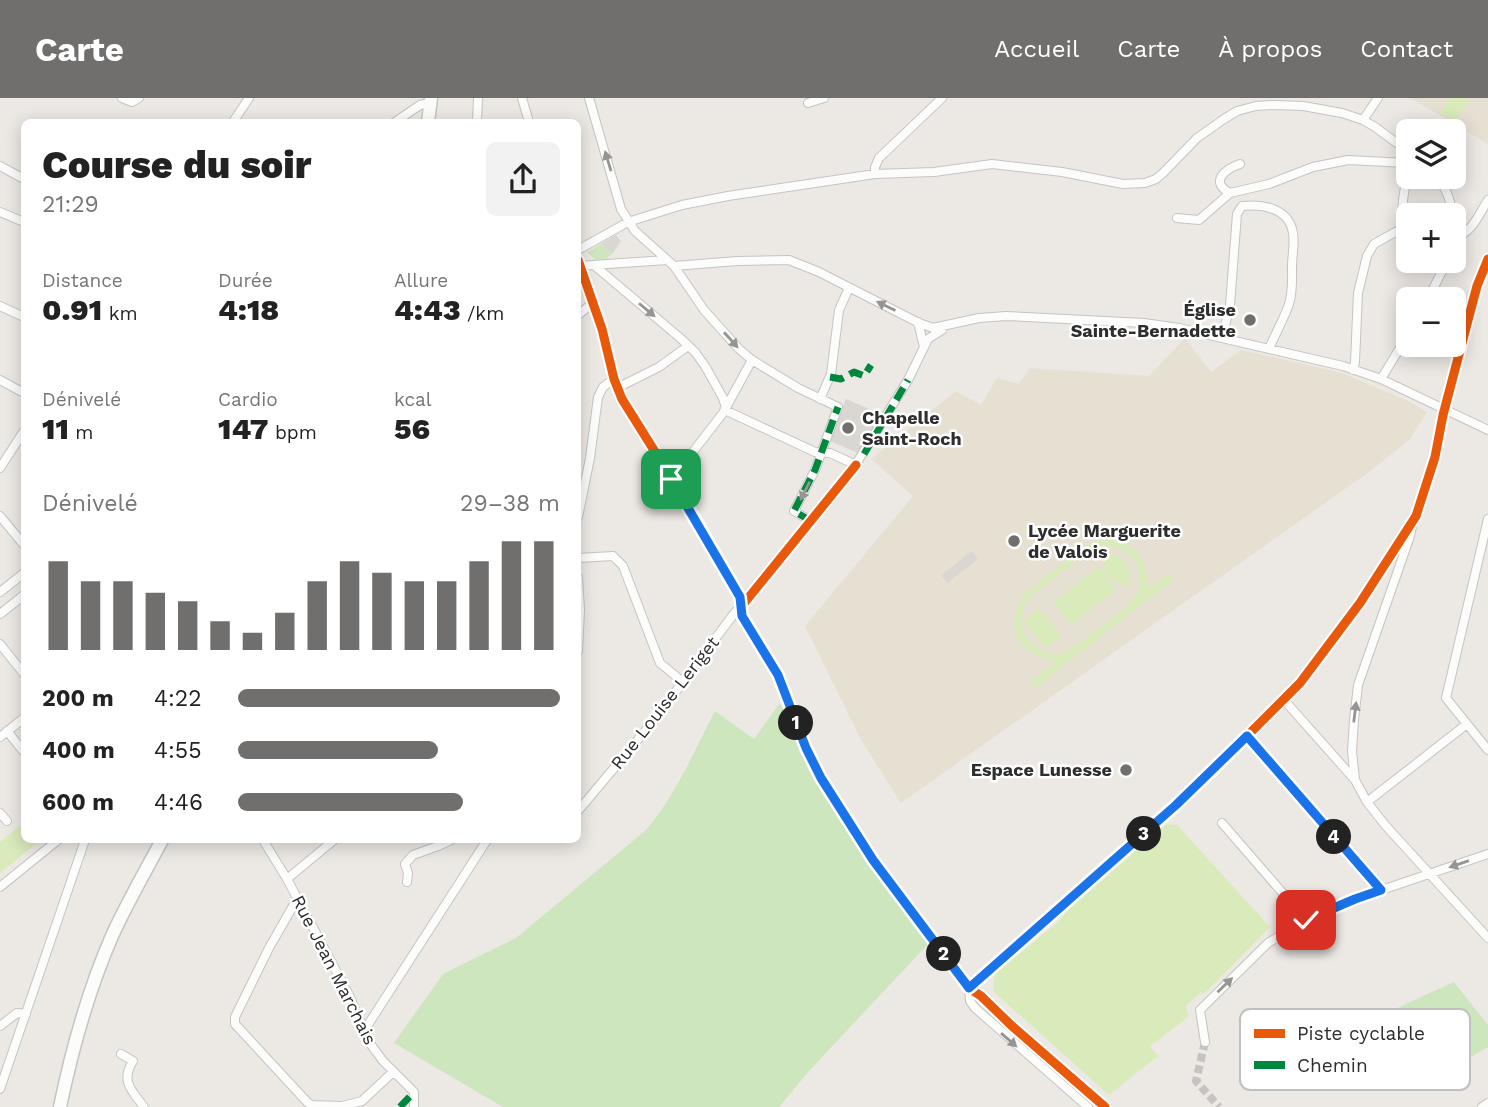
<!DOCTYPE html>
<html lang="fr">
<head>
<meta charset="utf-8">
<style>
  :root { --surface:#fff; --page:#f2f2f2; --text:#222; --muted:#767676; --accent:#706f6e }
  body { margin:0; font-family:"Work Sans",sans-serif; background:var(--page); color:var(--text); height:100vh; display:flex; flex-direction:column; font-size:26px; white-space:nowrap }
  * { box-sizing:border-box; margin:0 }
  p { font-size:23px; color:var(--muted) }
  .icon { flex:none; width:38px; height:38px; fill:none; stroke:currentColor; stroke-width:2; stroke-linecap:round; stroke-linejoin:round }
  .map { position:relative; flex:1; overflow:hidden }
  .drawer { position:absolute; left:21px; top:21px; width:560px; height:724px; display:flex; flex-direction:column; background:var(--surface); border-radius:10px; box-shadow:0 4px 18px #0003 }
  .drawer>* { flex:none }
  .tools { position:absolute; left:1396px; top:21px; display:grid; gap:14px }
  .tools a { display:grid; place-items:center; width:70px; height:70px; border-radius:10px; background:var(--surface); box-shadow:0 4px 18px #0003; font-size:35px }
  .pin { position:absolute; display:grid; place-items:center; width:60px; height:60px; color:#fff; margin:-30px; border-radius:14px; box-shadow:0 4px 10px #0006 }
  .km { position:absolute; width:35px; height:35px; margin:-18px; border-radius:50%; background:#222; color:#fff; font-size:19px; line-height:35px; text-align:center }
  .round { display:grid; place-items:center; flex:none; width:74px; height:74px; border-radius:10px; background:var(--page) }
  .overview { display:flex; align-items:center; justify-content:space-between; height:119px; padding:0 21px }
  h1 { font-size:38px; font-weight:800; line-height:52px }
  .metrics { display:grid; grid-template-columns:repeat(3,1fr); gap:10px; height:119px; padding:7px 21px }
  .metrics div { display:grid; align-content:center }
  .metrics b { font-size:30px; font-weight:800 }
  .metrics small { font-size:19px; font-weight:400 }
  .metrics p { font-size:19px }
  .chart { height:196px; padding:14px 21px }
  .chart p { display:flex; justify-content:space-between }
  .chart svg { width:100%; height:126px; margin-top:7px; stroke:var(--accent); stroke-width:6 }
  ul { padding:0 21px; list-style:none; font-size:23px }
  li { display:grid; grid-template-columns:112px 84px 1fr; align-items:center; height:52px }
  li i { height:18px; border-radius:9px; background:var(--accent) }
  header { display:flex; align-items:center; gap:42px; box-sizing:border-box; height:98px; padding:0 35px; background:var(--accent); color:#fff }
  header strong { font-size:33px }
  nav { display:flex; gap:38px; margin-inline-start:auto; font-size:24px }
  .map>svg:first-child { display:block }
  .education { fill:#e6e0d3 }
  .green { fill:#cee6be }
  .pitch { fill:#d9eabb; fill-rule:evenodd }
  .plaza { fill:#dad6d2 }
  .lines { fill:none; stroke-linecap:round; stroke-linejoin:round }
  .street-tunnel { stroke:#c6c3c0; stroke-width:8; stroke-dasharray:8 4; stroke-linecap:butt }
  .street-casing { stroke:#c5c4c5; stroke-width:10 }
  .secondary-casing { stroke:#c5c4c5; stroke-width:15 }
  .street { stroke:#fcfcfb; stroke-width:8 }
  .secondary { stroke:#fcfcfb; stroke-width:12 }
  .quiet { stroke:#00873e; stroke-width:7; stroke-dasharray:14 7; stroke-linecap:butt }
  .cycleway-casing { stroke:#fff; stroke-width:13 }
  .cycleway { stroke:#e8590c; stroke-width:9 }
  .oneway { fill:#959594 }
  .route-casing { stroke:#fff; stroke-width:14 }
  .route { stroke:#1a73e8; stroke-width:9 }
  .poi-dot { fill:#706f6e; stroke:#fff; stroke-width:2.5 }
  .labels { text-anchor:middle; stroke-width:5; stroke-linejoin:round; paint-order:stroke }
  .poi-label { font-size:18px; font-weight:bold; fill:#2e2e2e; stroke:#fff; text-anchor:end }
  .street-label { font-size:18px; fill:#2e2e2e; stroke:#fff }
  .key { fill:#fff; stroke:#c0c0c0; stroke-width:2 }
  .key-label { font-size:19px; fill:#2e2e2e }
</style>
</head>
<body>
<header>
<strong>Carte</strong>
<nav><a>Accueil</a><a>Carte</a><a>À propos</a><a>Contact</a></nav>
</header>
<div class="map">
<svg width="1488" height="1009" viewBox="0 0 1488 1009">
  <rect width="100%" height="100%" fill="#ece8e4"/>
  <path class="education" d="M1410,0H1488V46Z
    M1185,240L1211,274L1241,252L1342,275L1408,303L1427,314L1410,341L1369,374L901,705L860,640L805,528L913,398L871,361L956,293L981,307L997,280L1019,286L1030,270L1149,278Z"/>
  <path class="green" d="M602,145L608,154L613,155L605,162H596L587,155Z
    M780,605L820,687L870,766L928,846L809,973L779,1009H503L394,945L443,876L516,840L646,732C675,698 695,652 715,613L754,641Z
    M1454,884L1488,927V949L1434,980L1408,973L1406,955L1384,917L1412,903Z"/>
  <path class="pitch" d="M1449,0H1470L1456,24L1440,15Z
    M1101,441C1133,441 1149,460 1147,491L1169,475L1174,481L1035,590L1030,584L1056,563C1018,557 1003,528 1025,495L1086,447ZM1105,448C1118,448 1130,453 1136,466C1141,475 1141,488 1136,497C1126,513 1089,537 1072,550C1071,550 1063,555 1062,555C1055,557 1046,555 1040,552C1019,540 1017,517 1030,499L1088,453Z
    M1105,453C1129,463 1128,461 1131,487C1111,487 1098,472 1105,453Z
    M1099,468L1116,491L1071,527L1053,504Z
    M1039,510L1061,538L1045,550L1023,522Z
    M1167,726L1174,727L1176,726L1270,829L1204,896L1202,894L1186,907L1188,919L1150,948L1158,958L1109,997L993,893L995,876L1057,825L1070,810Z
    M21,727L24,731V742H33L36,746L0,775V744Z"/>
  <path class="plaza" d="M616,137L621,143L613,155L608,154L602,145Z
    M846,301L881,316L858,355L830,343Z
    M972,453L978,461L947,485L941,477Z"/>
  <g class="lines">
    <path class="street-tunnel" d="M1205,944L1196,983L1219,1009"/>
    <g class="street-casing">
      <path id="street" d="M122,0L132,4L139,0
        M522,0L529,24
        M589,0L621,111L635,133L674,168L704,212L739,251L752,262L798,290L838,309L815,372L794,413L811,423
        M808,5L824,0
        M1363,22L1378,0
        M233,24L249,0
        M395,24L420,7L430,5
        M477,24L478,0
        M0,68L24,81
        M875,76V69L879,60L942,0
        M1436,79C1447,90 1450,102 1453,117
        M1230,95C1209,84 1225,71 1240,66
        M0,114L24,124
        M1177,120L1199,122L1230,95L1269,86L1313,69L1348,62L1407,65
        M1454,139C1472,136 1479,116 1488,102
        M578,152L628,124L682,107L728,98L875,76L934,74L992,66L1062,74L1123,86L1145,85L1156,81L1163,75L1197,40L1224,21L1237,13L1256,8L1274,7L1303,8L1342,15L1363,22L1375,29L1409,54
        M578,162L602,231L614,281L622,301L682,397L740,499L742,518L778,577L806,650L821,680L873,762L969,890L981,898L1012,928L1105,1009
        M578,168L667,162
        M595,168L679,239L695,254L705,268L723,300L727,313L815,354L830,355L856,367
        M674,168L737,163L789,162L819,174L919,225L933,230L979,220L1006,218L1144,225L1179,230L1343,268L1381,281L1488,332
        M1428,201L1447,163
        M0,208L24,219
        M578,217L593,205
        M918,224L924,249
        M1222,240L1230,207L1237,116L1242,108C1263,106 1289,110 1293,135C1295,146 1292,158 1292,168C1292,181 1293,194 1289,206C1284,221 1275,236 1269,251
        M1353,272L1355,264L1358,195L1367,158L1374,146L1399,132L1402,126L1403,102L1409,63
        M1381,281L1409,235
        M0,282L24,295
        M617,290L659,269L688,248
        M820,301L831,276L839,212L849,190
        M0,370L24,333
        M672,381L723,315L752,262
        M0,418L24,447
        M578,419L590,360L598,299L603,289L614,281
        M1488,421L1446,600L1488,652
        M1412,429L1409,441L1358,587L1354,622L1352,653L1355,682L1367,704L1385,727L1488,840
        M578,460L613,458L623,468L660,565L683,584
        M578,480L580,512L578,553
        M0,494L24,475
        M0,516L24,497
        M0,546L24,576
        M1284,602L1355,682
        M7,633L24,654
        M1247,638L1381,792
        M0,639L24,620
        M1367,704L1467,626
        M578,713L656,620L733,517L851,374L908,282L928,241L942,232
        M0,715L7,723
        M1222,725L1306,822
        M263,742L287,781L349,897L369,944L383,963L414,994V1009
        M287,781L334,742
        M407,784L408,775L405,766L413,757L438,748L451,742
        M0,789L58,742
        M297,801L269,850L235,919V926L308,1005L312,1007L342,1008L362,1003L393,974
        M969,890L1204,681L1300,585L1360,505L1416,418L1435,359L1443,317L1477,188L1488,161
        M969,890L970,903L975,910L1088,1009
        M0,928L17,915L26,916
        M364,933L487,742
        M1205,944L1200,912L1268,845L1306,822L1355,801L1488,756
        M121,956L133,963C120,983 132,993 144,1009
        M0,991L85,742
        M1482,1009L1488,1005"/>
    </g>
    <g class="secondary-casing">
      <path id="secondary" d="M428,24L431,0
        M60,1009C72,951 88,893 112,838C127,805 145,774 162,742"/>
    </g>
    <use href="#street" class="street"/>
    <use href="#secondary" class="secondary"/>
    <path class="quiet" d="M830,279L841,281L854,274L864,278L871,267
      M864,356L908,282
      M811,423L794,413L815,372L838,309
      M400,1009L414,994"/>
    <g class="cycleway-casing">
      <path id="cycleway" d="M578,162L602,231L614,281L622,301L682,397L740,499L742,518L778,577L806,650L821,680L873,762L969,890L981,898L1012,928L1105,1009
        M741,509L856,367
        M969,890L1204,681L1300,585L1360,505L1416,418L1435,359L1443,317L1477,188L1488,161"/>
    </g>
    <use href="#cycleway" class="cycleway"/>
  </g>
  <defs><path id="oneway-solid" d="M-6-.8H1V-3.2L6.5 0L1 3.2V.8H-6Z" transform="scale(1.75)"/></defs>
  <g class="oneway">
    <use href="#oneway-solid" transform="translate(608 63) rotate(-107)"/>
    <use href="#oneway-solid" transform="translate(886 208) rotate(-154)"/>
    <use href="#oneway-solid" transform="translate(647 212) rotate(40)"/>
    <use href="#oneway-solid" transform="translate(731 242) rotate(48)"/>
    <use href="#oneway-solid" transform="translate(805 393) rotate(117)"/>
    <use href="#oneway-solid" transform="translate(1355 614) rotate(-83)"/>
    <use href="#oneway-solid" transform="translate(1459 766) rotate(161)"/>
    <use href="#oneway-solid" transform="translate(1225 887) rotate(-44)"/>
    <use href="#oneway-solid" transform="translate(1009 942) rotate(41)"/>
  </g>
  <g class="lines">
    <g class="route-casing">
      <path id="route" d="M671,381L740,499L742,518L778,577L806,650L821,680L873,762L969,890L1176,707L1247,638L1381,792L1355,801L1306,822"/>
    </g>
    <use href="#route" class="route"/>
  </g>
  <g class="poi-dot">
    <circle cx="1250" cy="222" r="7"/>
    <circle cx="848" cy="330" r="7"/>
    <circle cx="1014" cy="443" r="7"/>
    <circle cx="1126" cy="672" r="7"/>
  </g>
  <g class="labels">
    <g class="poi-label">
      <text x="1236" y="218">Église<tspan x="1236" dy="21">Sainte-Bernadette</tspan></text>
      <text x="862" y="326" text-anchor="start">Chapelle<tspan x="862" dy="21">Saint-Roch</tspan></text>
      <text x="1028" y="439" text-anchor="start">Lycée Marguerite<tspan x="1028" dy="21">de Valois</tspan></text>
      <text x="1112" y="678">Espace Lunesse</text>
    </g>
    <g class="street-label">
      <text transform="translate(665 605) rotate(-52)" y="6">Rue Louise Leriget</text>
      <text transform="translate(334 872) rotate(63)" y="6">Rue Jean Marchais</text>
    </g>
  </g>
  <rect x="1240" y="911" width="230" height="81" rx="10" class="key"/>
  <rect x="1254" y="931" width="31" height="9" fill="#e8590c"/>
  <rect x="1254" y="963" width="31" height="8" fill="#00873e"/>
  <g class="key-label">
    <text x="1297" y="942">Piste cyclable</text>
    <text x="1297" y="974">Chemin</text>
  </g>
</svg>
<div class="tools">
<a><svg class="icon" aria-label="layers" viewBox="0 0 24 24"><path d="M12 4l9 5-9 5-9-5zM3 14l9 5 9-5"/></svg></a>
<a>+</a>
<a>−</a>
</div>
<div class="pin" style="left:671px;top:381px;background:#1e9e55"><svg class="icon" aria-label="arrive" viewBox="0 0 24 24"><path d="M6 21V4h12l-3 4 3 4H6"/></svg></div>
<div class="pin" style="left:1306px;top:822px;background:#d93025"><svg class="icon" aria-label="check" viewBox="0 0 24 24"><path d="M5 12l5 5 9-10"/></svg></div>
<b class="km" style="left:796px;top:625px">1</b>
<b class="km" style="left:944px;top:856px">2</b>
<b class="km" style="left:1144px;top:736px">3</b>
<b class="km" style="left:1334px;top:739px">4</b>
<section class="drawer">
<div class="overview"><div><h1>Course du soir</h1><p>21:29</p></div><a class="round"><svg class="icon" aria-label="share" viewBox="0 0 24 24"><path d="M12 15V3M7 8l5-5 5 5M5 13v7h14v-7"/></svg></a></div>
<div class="metrics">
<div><p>Distance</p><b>0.91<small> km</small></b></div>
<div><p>Durée</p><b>4:18</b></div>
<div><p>Allure</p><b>4:43<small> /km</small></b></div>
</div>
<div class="metrics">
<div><p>Dénivelé</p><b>11<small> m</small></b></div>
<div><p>Cardio</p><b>147<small> bpm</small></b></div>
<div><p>kcal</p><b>56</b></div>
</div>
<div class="chart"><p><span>Dénivelé</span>29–38 m</p>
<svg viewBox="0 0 160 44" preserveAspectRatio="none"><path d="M5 44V13M15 44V20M25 44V20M35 44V24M45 44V27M55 44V34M65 44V38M75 44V31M85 44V20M95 44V13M105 44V17M115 44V20M125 44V20M135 44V13M145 44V6M155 44V6"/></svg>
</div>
<ul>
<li><b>200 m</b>4:22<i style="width:100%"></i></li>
<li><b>400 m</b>4:55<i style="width:62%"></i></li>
<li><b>600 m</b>4:46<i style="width:70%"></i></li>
</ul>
</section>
</div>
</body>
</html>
